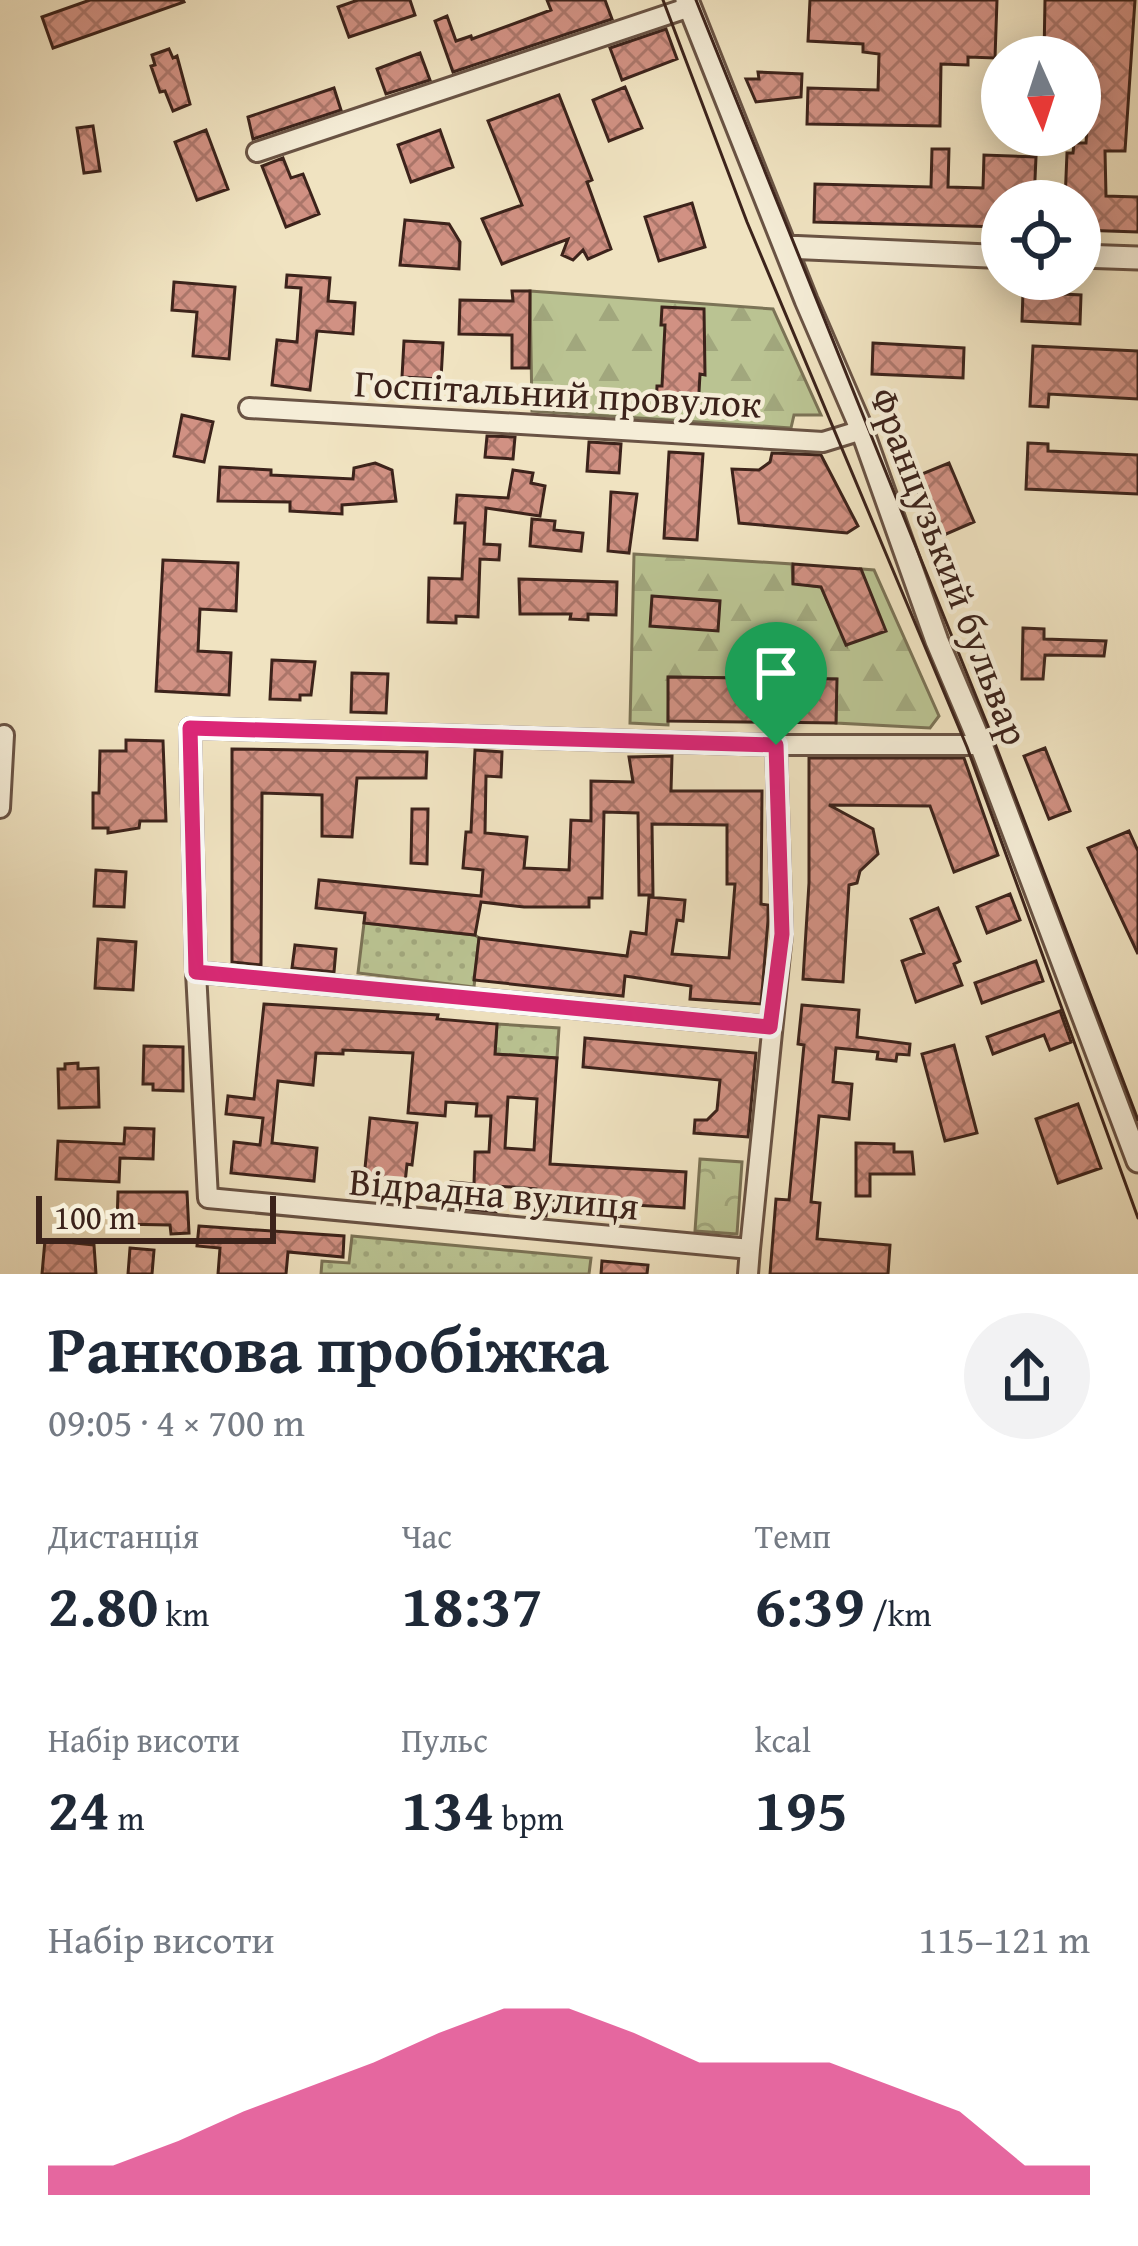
<!DOCTYPE html>
<html lang="uk">
<head>
<meta charset="utf-8">
<style>
  :root { --surface:#fff; --page:#f2f2f3; --text:#1f2937; --muted:#747a83; --accent:#db2777 }
  body { margin:0; font-family:"Gentium Book Plus",serif; background:var(--page); color:var(--text); height:100vh; display:flex; flex-direction:column; font-size:45px; white-space:nowrap }
  * { box-sizing:border-box; margin:0 }
  p { font-size:39px; color:var(--muted) }
  .icon { flex:none; width:66px; height:66px; fill:none; stroke:currentColor; stroke-width:2; stroke-linecap:round; stroke-linejoin:round }
  .map { position:relative; height:1274px; overflow:hidden }
  .panel { display:flex; flex-direction:column; background:var(--surface); flex:1 }
  .panel>* { flex:none }
  .needle { width:78px; rotate:177deg }
  .fabs { position:absolute; left:981px; top:36px; display:grid; gap:24px }
  .fabs a { display:grid; place-items:center; width:120px; height:120px; border-radius:50%; background:var(--surface); box-shadow:0 6px 30px #0003; font-size:60px }
  .scale { position:absolute; left:36px; bottom:30px; width:240px; box-sizing:border-box; padding-left:12px; border:6px solid #3c231b; border-top:0; font-size:33px; line-height:42px; white-space:nowrap; color:#3c231b; -webkit-text-stroke:9px #f5edd7; paint-order:stroke }
  .pin { position:absolute; display:grid; place-items:center; width:102px; height:102px; color:#fff; margin:-123px -51px; border-radius:50% 50% 50% 0; rotate:-45deg; box-shadow:0 0 12px #0007 }
  .pin .icon { rotate:45deg }
  .round { display:grid; place-items:center; flex:none; width:126px; height:126px; border-radius:63px; background:var(--page) }
  .overview { display:flex; align-items:center; justify-content:space-between; height:204px; padding:0 48px }
  h1 { font-size:66px; font-weight:700; line-height:90px }
  .figures { display:grid; grid-template-columns:repeat(3,1fr); gap:18px; height:204px; padding:12px 48px }
  .figures div { display:grid; align-content:center }
  .figures b { font-size:60px; font-weight:700 }
  .figures small { font-size:33px; font-weight:400 }
  .figures p { font-size:33px }
  .chart { height:336px; padding:24px 48px }
  .chart p { display:flex; justify-content:space-between }
  .chart svg { width:100%; height:216px; margin-top:12px; fill:var(--accent); opacity:.7 }
  .map>svg:first-child { display:block }
  .grass { fill:url(#grass-dots); stroke:#7b7356; stroke-width:3 }
  .forest { fill:url(#forest-firs); stroke:#7b7356; stroke-width:3 }
  .park { fill:url(#park-crowns); stroke:#7b7356; stroke-width:3 }
  .building { fill:url(#building-cross-hatch); stroke:#3c231b; stroke-width:3; fill-rule:evenodd }
  .lines { fill:none; stroke-linecap:round; stroke-linejoin:round }
  .minor-casing { stroke:#695344; stroke-width:24 }
  .tertiary-casing { stroke:#695344; stroke-width:27 }
  .minor { stroke:#f5edd7; stroke-width:18 }
  .tertiary { stroke:#f5edd7; stroke-width:21 }
  .tram { stroke:#3c231b; stroke-width:3 }
  .route-casing { stroke:#fff; stroke-width:24 }
  .route { stroke:#db2777; stroke-width:15 }
  .labels { text-anchor:middle; stroke-width:9; stroke-linejoin:round; paint-order:stroke }
  .street-label { font-size:39px; fill:#3c231b; stroke:#f5edd7 }
</style>
</head>
<body>
<div class="map">
<svg width="1138" height="1274" viewBox="0 0 1138 1274">
  <defs>
    <pattern id="grass-dots" width="8" height="8" patternUnits="userSpaceOnUse" patternTransform="scale(3)"><rect width="8" height="8" fill="#bac392"/><path d="M2 2h.1M6 6h.1" fill="none" stroke="#a1a77d" stroke-width="1.8" stroke-linecap="round"/></pattern>
    <pattern id="forest-firs" width="22" height="20" patternUnits="userSpaceOnUse" patternTransform="scale(3)"><rect width="22" height="20" fill="#bac392"/><path d="M5 1l3.5 6h-7zM16 11l3.5 6h-7z" fill="#a1a77d"/></pattern>
    <pattern id="park-crowns" width="20" height="18" patternUnits="userSpaceOnUse" patternTransform="scale(3)"><rect width="20" height="18" fill="#bac392"/><path d="M2 6a3 3 0 1 1 6 0M12 15a3 3 0 1 1 6 0" fill="none" stroke="#a1a77d"/></pattern>
    <pattern id="building-cross-hatch" width="8" height="8" patternUnits="userSpaceOnUse" patternTransform="scale(3)"><rect width="8" height="8" fill="#d19183"/><path d="M0 0l8 8M0 8l8-8" fill="none" stroke="#ab766a"/></pattern>
  </defs>
  <rect width="100%" height="100%" fill="#f0e3c1"/>
  <filter id="stains"><feTurbulence type="fractalNoise" baseFrequency=".00167" numOctaves="4"/><feColorMatrix values="0 0 0 0 .2 0 0 0 0 .09 0 0 0 0 .02 0 0 0 .5 -.17"/></filter>
  <radialGradient id="worn" r=".72"><stop offset=".6" stop-color="#630" stop-opacity="0"/><stop offset="1" stop-color="#630" stop-opacity=".3"/></radialGradient>
  <path class="grass" d="M364,923L475,935L479,938L474,987L358,973Z
    M497,1024L559,1028L557,1058L495,1054Z
    M352,1236L591,1258L589,1274H321L322,1261L349,1263Z"/>
  <path class="forest" d="M530,291L773,309L821,415H794L791,428L532,411Z
    M634,554L792,564L793,583L821,587L847,645L865,583L861,569L874,570L939,716L930,728L836,723V679L669,677L668,725L630,723Z"/>
  <path class="park" d="M700,1159L742,1162L737,1234L695,1231Z"/>
  <path class="building" d="M90,0H183L184,2L53,48L42,17Z
    M358,0H410L415,15L349,37L338,7Z
    M547,0H605L612,19L453,72L435,21L447,16L456,41L471,36L472,39L551,10Z
    M810,0H997L995,58L968,57V65L941,64L940,126L807,124L808,88L878,90L879,54L863,52V44L808,41Z
    M1045,0H1135L1125,151H1105L1106,196L1138,197V232L1080,230V201H1065L1067,153H1073L1074,143H1086L1091,66H1080V57L1044,56Z
    M666,29L677,59L622,80L610,48Z
    M169,49L173,58L177,56L190,104L173,111L165,91L160,92L151,66L155,65L152,55Z
    M420,53L430,80L386,94L377,69Z
    M758,72L802,74L801,97L756,102L746,79H759Z
    M625,87L642,128L609,141L593,100Z
    M334,88L341,110L253,139L248,117Z
    M559,95L592,180L587,182L611,249L588,259L583,250L573,260L562,255L568,239L502,264L482,219L522,205L488,121Z
    M93,126L100,171L84,173L77,128Z
    M206,130L228,189L197,200L175,142Z
    M440,130L453,167L411,182L398,145Z
    M932,149H949L948,187L983,188L984,155L1036,157L1034,201H1002V227L814,222L815,184L931,187Z
    M283,158L291,178L303,174L319,214L286,227L262,166Z
    M692,203L705,247L659,261L645,217Z
    M405,220L449,224L460,242L459,269L400,265Z
    M287,275L330,278L328,301L355,303L353,334L317,331L310,390L272,385L277,340L297,342L301,288L286,287Z
    M174,282L235,287L229,359L193,356L197,312L172,310Z
    M512,291H530L529,368H512V335L459,334L460,300L513,301Z
    M1023,292L1081,295L1080,324L1022,321Z
    M662,307L704,309L705,375L700,374L698,410L656,407L657,386H662L665,325H661Z
    M404,341L443,343L441,379L402,377Z
    M873,343L964,348L963,378L872,374Z
    M1033,346L1138,351V399L1049,394L1048,407L1030,406Z
    M182,415L213,422L204,462L174,456Z
    M487,436L515,437L513,459L485,457Z
    M589,442L621,444L619,473L587,471Z
    M1028,443L1048,444V451L1138,455V494L1026,489Z
    M669,452L703,454L697,540L664,538Z
    M772,453L821,455L858,526L847,533L739,523L732,469L759,470L770,462Z
    M375,463L392,470L396,501L342,505V514L290,511V502L218,501L220,467L271,470V475L353,479L354,468Z
    M949,463L974,522L937,538L912,478Z
    M513,470L533,473L531,483L545,486L540,516L486,508L484,544L500,545L499,560L480,559L478,617L456,616V623L428,622L429,578L462,579L465,523H455L457,495L508,498Z
    M611,492L637,494L629,553L608,551Z
    M532,519L555,521L554,530L583,533L581,551L530,546Z
    M163,560L238,563L236,611L200,609L198,651L231,653L229,695L156,691Z
    M793,564L861,569L886,631L846,645L821,587L793,584Z
    M519,579L617,582L616,615L588,614V620L570,619L571,614H520Z
    M652,596L720,601L718,631L650,626Z
    M1023,628L1044,629V639L1106,641L1104,656L1045,655L1043,679H1022Z
    M272,660L315,662L311,695H300V700L270,699Z
    M352,673L388,674L386,713L351,712Z
    M668,677L837,679L836,723L668,721Z
    M126,740L163,741L166,821H140L139,828L108,833V828H93V793H99L100,751H126Z
    M1045,748L1070,811L1049,819L1024,756Z
    M232,749L427,752L426,778H357L352,837L322,836V795L262,793L261,965L232,962Z
    M475,750L502,752L501,777L486,776L485,833L527,837L524,868L569,870L571,820L591,821V781L633,782L629,757L672,756L671,791H762L761,904L768,905V921L761,1004L690,999L691,986L625,976L623,996L474,980L479,938L627,956L631,932L646,934L649,897L685,900L683,921L677,920L672,954L729,958L735,884H727V825L652,824L653,895H639L638,813L604,812L602,898H589V907H524L481,902L475,935L364,923L365,913L316,908L319,880L481,896L483,870L463,868L466,832H471Z
    M809,758H964L998,855L954,872L930,806L829,805L873,829L878,854L860,871L857,883L849,885L843,982L803,979L809,883Z
    M412,809H428L427,864L411,863Z
    M1129,831L1138,851V954L1088,848Z
    M96,870L126,872L124,907L94,906Z
    M1010,894L1020,920L987,933L977,907Z
    M938,908L960,961L954,964L962,985L916,1002L902,961L924,953L911,919Z
    M98,939L136,942L133,990L95,988Z
    M295,945L336,949L334,972L292,968Z
    M1036,961L1043,981L982,1003L975,983Z
    M264,1004L438,1015L437,1019L497,1024L495,1054L557,1058L550,1164L686,1172L684,1208L548,1200L546,1216L535,1215L536,1189L497,1186L496,1212L449,1207L451,1182L474,1184L475,1152H489L491,1116H476L477,1104L446,1102L445,1116L408,1113L413,1053L343,1050V1054L316,1053L313,1085L278,1081L272,1143L317,1148L314,1181L231,1173L234,1142L260,1145L263,1118L226,1114L228,1096L254,1099ZM508,1097L537,1099L534,1150L505,1148Z
    M802,1005L859,1010L857,1037L910,1044L909,1055L897,1054L896,1061L877,1059L878,1052L836,1048L833,1082L852,1084L849,1119L819,1116L811,1202L820,1203L817,1239L890,1245L888,1274H770L776,1199L789,1200L804,1045L798,1044Z
    M1060,1011L1071,1042L1050,1050L1044,1035L993,1054L987,1037Z
    M585,1038L756,1053L748,1137L694,1133L695,1120H707L717,1110L720,1080L583,1067Z
    M954,1045L977,1133L945,1141L922,1054Z
    M144,1046L183,1047V1091L153,1090V1084H143Z
    M78,1063V1069L98,1068L99,1107L59,1108L58,1069H65V1064Z
    M1078,1104L1101,1168L1058,1183L1036,1119Z
    M370,1118L417,1123L412,1165L407,1164L405,1183L364,1178Z
    M125,1128L154,1129L153,1159L120,1158L119,1182L56,1179L58,1141L124,1144Z
    M856,1143L894,1144V1152H912L914,1174H870V1196H856Z
    M118,1192H187L189,1233L171,1234L170,1225L117,1224Z
    M199,1226L344,1236L343,1257L288,1252L286,1274H218L220,1248L197,1246Z
    M45,1240L94,1245L96,1274H42Z
    M130,1248L154,1250L152,1274H128Z
    M602,1261L648,1265L647,1274H601Z"/>
  <g class="lines">
    <g class="minor-casing">
      <path id="minor" d="M257,152L690,7
        M249,408L823,442L862,430
        M0,808L4,735
        M196,972L771,1027
        M750,1249L782,934L776,745
        M748,1274L750,1249L208,1198L196,972L190,728L776,745H981"/>
    </g>
    <g class="tertiary-casing">
      <path id="tertiary" d="M687,0L806,300L862,430L937,641L981,745L1138,1161
        M786,247L988,256L1000,253
        M1080,256L1138,258"/>
    </g>
    <use href="#minor" class="minor"/>
    <use href="#tertiary" class="tertiary"/>
    <path class="tram" d="M663,0L747,222L967,747L1138,1218
      M696,0L994,741L1138,1120"/>
  </g>
  <g class="lines">
    <g class="route-casing">
      <path id="route" d="M190,728L776,745L782,934L770,1027L196,972Z"/>
    </g>
    <use href="#route" class="route"/>
  </g>
  <g class="labels">
    <g class="street-label">
      <text transform="translate(558 393) rotate(3)" y="14">Госпітальний провулок</text>
      <text transform="translate(950 566) rotate(69)" y="14">Французький бульвар</text>
      <text transform="translate(494 1193) rotate(5)" y="14">Відрадна вулиця</text>
    </g>
  </g>
  <rect width="100%" height="100%" filter="url(#stains)"/>
  <rect width="100%" height="100%" fill="url(#worn)"/>
</svg>
<div class="fabs">
<a><svg class="needle" viewBox="-14 -14 28 28"><path d="M0-13l5 13h-10z" fill="#e53935"/><path d="M0 13l5-13h-10z" fill="#747a83"/></svg></a>
<a><svg class="icon" aria-label="locate" viewBox="0 0 24 24"><circle cx="12" cy="12" r="6"/><path d="M12 2v4M12 18v4M2 12h4M18 12h4"/></svg></a>
</div>
<div class="scale">100 m</div>
<div class="pin" style="left:776px;top:745px;background:#1e9e55"><svg class="icon" aria-label="arrive" viewBox="0 0 24 24"><path d="M6 21V4h12l-3 4 3 4H6"/></svg></div>
</div>
<section class="panel">
<div class="overview"><div><h1>Ранкова пробіжка</h1><p>09:05 · 4 × 700 m</p></div><a class="round"><svg class="icon" aria-label="share" viewBox="0 0 24 24"><path d="M12 15V3M7 8l5-5 5 5M5 13v7h14v-7"/></svg></a></div>
<div class="figures">
<div><p>Дистанція</p><b>2.80<small> km</small></b></div>
<div><p>Час</p><b>18:37</b></div>
<div><p>Темп</p><b>6:39<small> /km</small></b></div>
</div>
<div class="figures">
<div><p>Набір висоти</p><b>24<small> m</small></b></div>
<div><p>Пульс</p><b>134<small> bpm</small></b></div>
<div><p>kcal</p><b>195</b></div>
</div>
<div class="chart"><p><span>Набір висоти</span>115–121 m</p>
<svg viewBox="0 0 160 44" preserveAspectRatio="none"><path d="M0 44V38L10 38L20 33L30 27L40 22L50 17L60 11L70 6L80 6L90 11L100 17L110 17L120 17L130 22L140 27L150 38L160 38V44z"/></svg>
</div>
</section>
</body>
</html>
